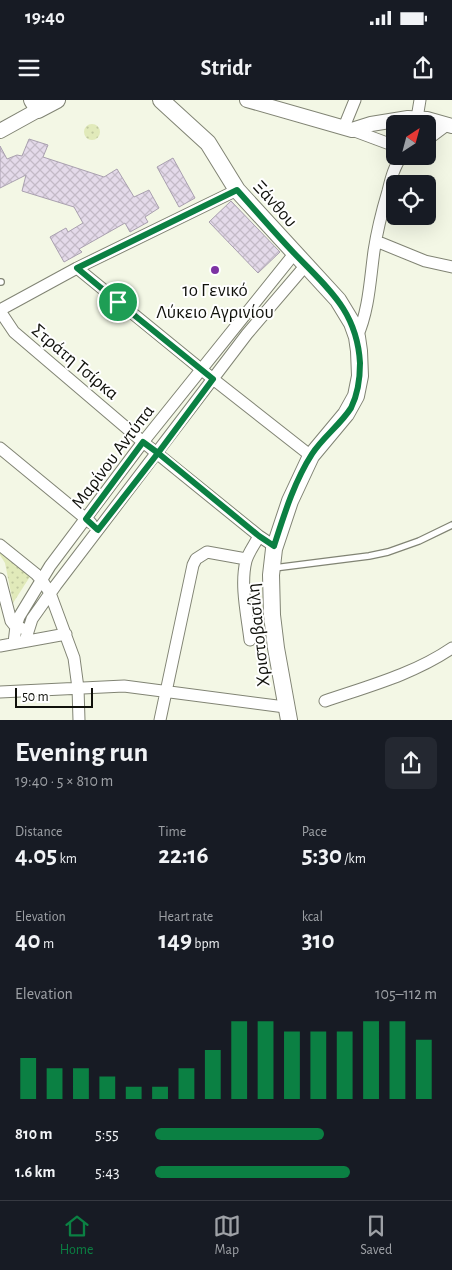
<!DOCTYPE html>
<html lang="en">
<head>
<meta charset="utf-8">
<style>
  :root { --surface:#171b24; --page:#242831; --text:#f1f3f6; --muted:#9ea1a6; --line:#363941; --accent:#0b8043 }
  body { margin:0; font-family:"Alegreya Sans",sans-serif; background:var(--page); color:var(--text); height:100vh; display:flex; flex-direction:column; font-size:19px; white-space:nowrap }
  * { box-sizing:border-box; margin:0 }
  p { font-size:16px; color:var(--muted) }
  .icon { flex:none; width:28px; height:28px; fill:none; stroke:currentColor; stroke-width:2; stroke-linecap:round; stroke-linejoin:round }
  .map { position:relative; height:620px; overflow:hidden }
  .panel { display:flex; flex-direction:column; background:var(--surface); flex:1 }
  .panel>* { flex:none }
  .needle { width:32px; rotate:36deg }
  .fabs { position:absolute; left:386px; top:15px; display:grid; gap:10px }
  .fabs a { display:grid; place-items:center; width:50px; height:50px; border-radius:8px; background:var(--surface); box-shadow:0 5px 20px #0002; font-size:25px }
  .scale { position:absolute; left:15px; bottom:12px; width:78px; box-sizing:border-box; padding-left:5px; border:2px solid #10110b; border-top:0; font-size:14px; line-height:18px; white-space:nowrap; color:#10110b; -webkit-text-stroke:4px #fff; paint-order:stroke }
  .pin { position:absolute; display:grid; place-items:center; width:42px; height:42px; color:#fff; margin:-21px; border:2px solid #fff; border-radius:50%; box-shadow:0 1px 5px #0007 }
  .round { display:grid; place-items:center; flex:none; width:52px; height:52px; border-radius:8px; background:var(--page) }
  .overview { display:flex; align-items:center; justify-content:space-between; height:85px; padding:0 15px }
  h1 { font-size:28px; font-weight:700; line-height:38px }
  .stats { display:grid; grid-template-columns:repeat(3,1fr); gap:8px; height:85px; padding:5px 15px }
  .stats div { display:grid; align-content:center }
  .stats b { font-size:25px; font-weight:700 }
  .stats small { font-size:14px; font-weight:400 }
  .stats p { font-size:14px }
  .chart { height:140px; padding:10px 15px }
  .chart p { display:flex; justify-content:space-between }
  .chart svg { width:100%; height:90px; margin-top:5px; stroke:var(--accent); stroke-width:6 }
  ul { padding:0 15px; list-style:none; font-size:16px }
  li { display:grid; grid-template-columns:80px 60px 1fr; align-items:center; height:38px }
  li i { height:12px; border-radius:6px; background:var(--accent) }
  .status { display:flex; justify-content:space-between; align-items:center; height:35px; padding:0 25px; background:var(--surface); direction:ltr }
  .status svg { height:14px; fill:currentColor }
  header { display:flex; justify-content:space-between; align-items:center; height:65px; padding:0 15px; background:var(--surface); font-size:22px; font-weight:700 }
  .tab-bar { display:flex; justify-content:space-around; align-items:center; height:70px; border-top:1px solid var(--line); background:var(--surface); font-size:14px; color:var(--muted) }
  .tab-bar a { display:grid; justify-items:center; gap:2px }
  .tab-bar .on { color:var(--accent) }
  .map>svg:first-child { display:block }
  .green { fill:url(#green-dots) }
  .building { fill:url(#building-cross-hatch); stroke:#a9a0af }
  .lines { fill:none; stroke-linecap:round; stroke-linejoin:round }
  .service-casing { stroke:#818474; stroke-width:8 }
  .minor-casing { stroke:#818474; stroke-width:13 }
  .tertiary-casing { stroke:#818474; stroke-width:16 }
  .secondary-casing { stroke:#818474; stroke-width:18 }
  .service { stroke:#fff; stroke-width:5.5 }
  .minor { stroke:#fff; stroke-width:11 }
  .tertiary { stroke:#fff; stroke-width:14 }
  .secondary { stroke:#fff; stroke-width:16 }
  .route-casing { stroke:#fff; stroke-width:10 }
  .route { stroke:#0b8043; stroke-width:6 }
  .poi-dot { fill:#7d32a3; stroke:#fff; stroke-width:2 }
  .labels { text-anchor:middle; stroke-width:4; stroke-linejoin:round; paint-order:stroke }
  .street-label { font-size:19px; fill:#10110b; stroke:#fff }
  .poi-label { font-size:19px; fill:#10110b; stroke:#fff }
</style>
</head>
<body>
<div class="status"><b>19:40</b><svg viewBox="0 0 49 12"><path d="M0 12V9h3v3zM5 12V6h3v6zM10 12V3h3v9zM15 12V0h3v12zM26 1h20v11H26zM47 4h2v5h-2z"/></svg></div>
<header><svg class="icon" aria-label="menu" viewBox="0 0 24 24"><path d="M4 6h16M4 12h16M4 18h16"/></svg>Stridr<svg class="icon" aria-label="share" viewBox="0 0 24 24"><path d="M12 15V3M7 8l5-5 5 5M5 13v7h14v-7"/></svg></header>
<div class="map">
<svg width="452" height="620" viewBox="0 0 452 620">
  <defs>
    <pattern id="green-dots" width="8" height="8" patternUnits="userSpaceOnUse" patternTransform="scale(1.25)"><rect width="8" height="8" fill="#e1eaba"/><path d="M2 2h.1M6 6h.1" fill="none" stroke="#c0c89f" stroke-width="1.8" stroke-linecap="round"/></pattern>
    <pattern id="building-cross-hatch" width="8" height="8" patternUnits="userSpaceOnUse" patternTransform="scale(1.25)"><rect width="8" height="8" fill="#e4daea"/><path d="M0 0l8 8M0 8l8-8" fill="none" stroke="#c3bac7"/></pattern>
  </defs>
  <rect width="100%" height="100%" fill="#f3f7e5"/>
  <path class="green" d="M84 32a8 8 0 1 1 16 0a8 8 0 1 1-16 0Z
    M0,447L31,475L13,503L5,463L0,455Z"/>
  <path class="building" d="M29,39L48,45L43,57L104,77L117,69L134,97L149,90L159,108L145,117L148,122L130,132L125,123L79,149L82,152L64,162L50,137L66,128L68,132L83,123L74,107L22,91L26,75L0,88V46L7,59L17,55L22,56Z
    M173,58L195,98L179,107L157,67Z
    M231,101L280,152L258,173L209,122Z"/>
  <g class="lines">
    <g class="service-casing">
      <path id="service" d="M0,182H1
        M274,468L369,456L388,452L419,441L452,425"/>
    </g>
    <g class="minor-casing">
      <path id="minor" d="M417,18L420,0
        M344,27L355,0
        M352,30L395,46
        M428,39L448,24
        M376,141L425,161L452,167
        M77,168L213,279L311,356
        M0,210L77,168L237,90
        M0,211L14,232L143,342L259,436L274,446
        M357,237C369,210 370,180 374,151C377,131 382,111 388,91C391,79 394,66 402,56
        M0,348L91,423
        M0,445L36,474L43,482L50,493L74,558L78,588L79,620
        M0,479L11,521L15,526L21,528
        M250,540C247,515 240,485 246,461C248,453 255,444 259,436
        M25,541L32,519L56,485L247,234L306,165
        M14,543L16,526L19,517L50,466L143,342L294,154
        M0,546L66,534
        M0,592L124,586L285,607
        M325,601C369,586 414,574 452,548
        M160,620L193,465L196,459L207,452L246,459"/>
    </g>
    <g class="tertiary-casing">
      <path id="tertiary" d="M247,0L352,30L371,24L408,18L427,19L452,26
        M0,31L38,10"/>
    </g>
    <g class="secondary-casing">
      <path id="secondary" d="M32,0L38,10L57,0
        M161,0L208,43L237,90L338,200L352,223L357,237L359,251L360,276L356,296L346,314L311,356L290,401L274,449L271,475L272,515L276,548L289,620"/>
    </g>
    <use href="#service" class="service"/>
    <use href="#minor" class="minor"/>
    <use href="#tertiary" class="tertiary"/>
    <use href="#secondary" class="secondary"/>
  </g>
  <g class="lines">
    <g class="route-casing">
      <path id="route" d="M118,202L213,279L158,353L98,430L86,419L143,342L158,353L259,436L274,446C284,415 294,382 312,354C323,337 340,325 351,308C358,294 360,279 360,263C357,210 327,188 293,152C274,132 256,111 237,90L77,168L118,202"/>
    </g>
    <use href="#route" class="route"/>
  </g>
  <circle class="poi-dot" cx="215" cy="170" r="5"/>
  <g class="labels">
    <g class="street-label">
      <text transform="translate(276 103) rotate(48)" y="7">Ξάνθου</text>
      <text transform="translate(76 261) rotate(40)" y="7">Στράτη Τσίρκα</text>
      <text transform="translate(112 356) rotate(-53)" y="7">Μαρίνου Αντύπα</text>
      <text transform="translate(257 535) rotate(-96)" y="7">Χριστοβασίλη</text>
    </g>
    <g class="poi-label">
      <text x="215" y="196">1ο Γενικό<tspan x="215" dy="22">Λύκειο Αγρινίου</tspan></text>
    </g>
  </g>
</svg>
<div class="fabs">
<a><svg class="needle" viewBox="-14 -14 28 28"><path d="M0-13l5 13h-10z" fill="#e53935"/><path d="M0 13l5-13h-10z" fill="#9ea1a6"/></svg></a>
<a><svg class="icon" aria-label="locate" viewBox="0 0 24 24"><circle cx="12" cy="12" r="6"/><path d="M12 2v4M12 18v4M2 12h4M18 12h4"/></svg></a>
</div>
<div class="scale">50 m</div>
<div class="pin" style="left:118px;top:202px;background:#1e9e55"><svg class="icon" aria-label="arrive" viewBox="0 0 24 24"><path d="M6 21V4h12l-3 4 3 4H6"/></svg></div>
</div>
<section class="panel">
<div class="overview"><div><h1>Evening run</h1><p>19:40 · 5 × 810 m</p></div><a class="round"><svg class="icon" aria-label="share" viewBox="0 0 24 24"><path d="M12 15V3M7 8l5-5 5 5M5 13v7h14v-7"/></svg></a></div>
<div class="stats">
<div><p>Distance</p><b>4.05<small> km</small></b></div>
<div><p>Time</p><b>22:16</b></div>
<div><p>Pace</p><b>5:30<small> /km</small></b></div>
</div>
<div class="stats">
<div><p>Elevation</p><b>40<small> m</small></b></div>
<div><p>Heart rate</p><b>149<small> bpm</small></b></div>
<div><p>kcal</p><b>310</b></div>
</div>
<div class="chart"><p><span>Elevation</span>105–112 m</p>
<svg viewBox="0 0 160 44" preserveAspectRatio="none"><path d="M5 44V24M15 44V29M25 44V29M35 44V33M45 44V38M55 44V38M65 44V29M75 44V20M85 44V6M95 44V6M105 44V11M115 44V11M125 44V11M135 44V6M145 44V6M155 44V15"/></svg>
</div>
<ul>
<li><b>810 m</b>5:55<i style="width:60%"></i></li>
<li><b>1.6 km</b>5:43<i style="width:69%"></i></li>
</ul>
</section>
<nav class="tab-bar">
<a class="on"><svg class="icon" aria-label="home" viewBox="0 0 24 24"><path d="M3 11l9-7 9 7M6 9v11h12V9"/></svg>Home</a>
<a><svg class="icon" aria-label="map" viewBox="0 0 24 24"><path d="M3 6l6-2 6 2 6-2v14l-6 2-6-2-6 2zM9 4v14M15 6v14"/></svg>Map</a>
<a><svg class="icon" aria-label="saved" viewBox="0 0 24 24"><path d="M7 4h10v16l-5-4-5 4z"/></svg>Saved</a>
</nav>
</body>
</html>
